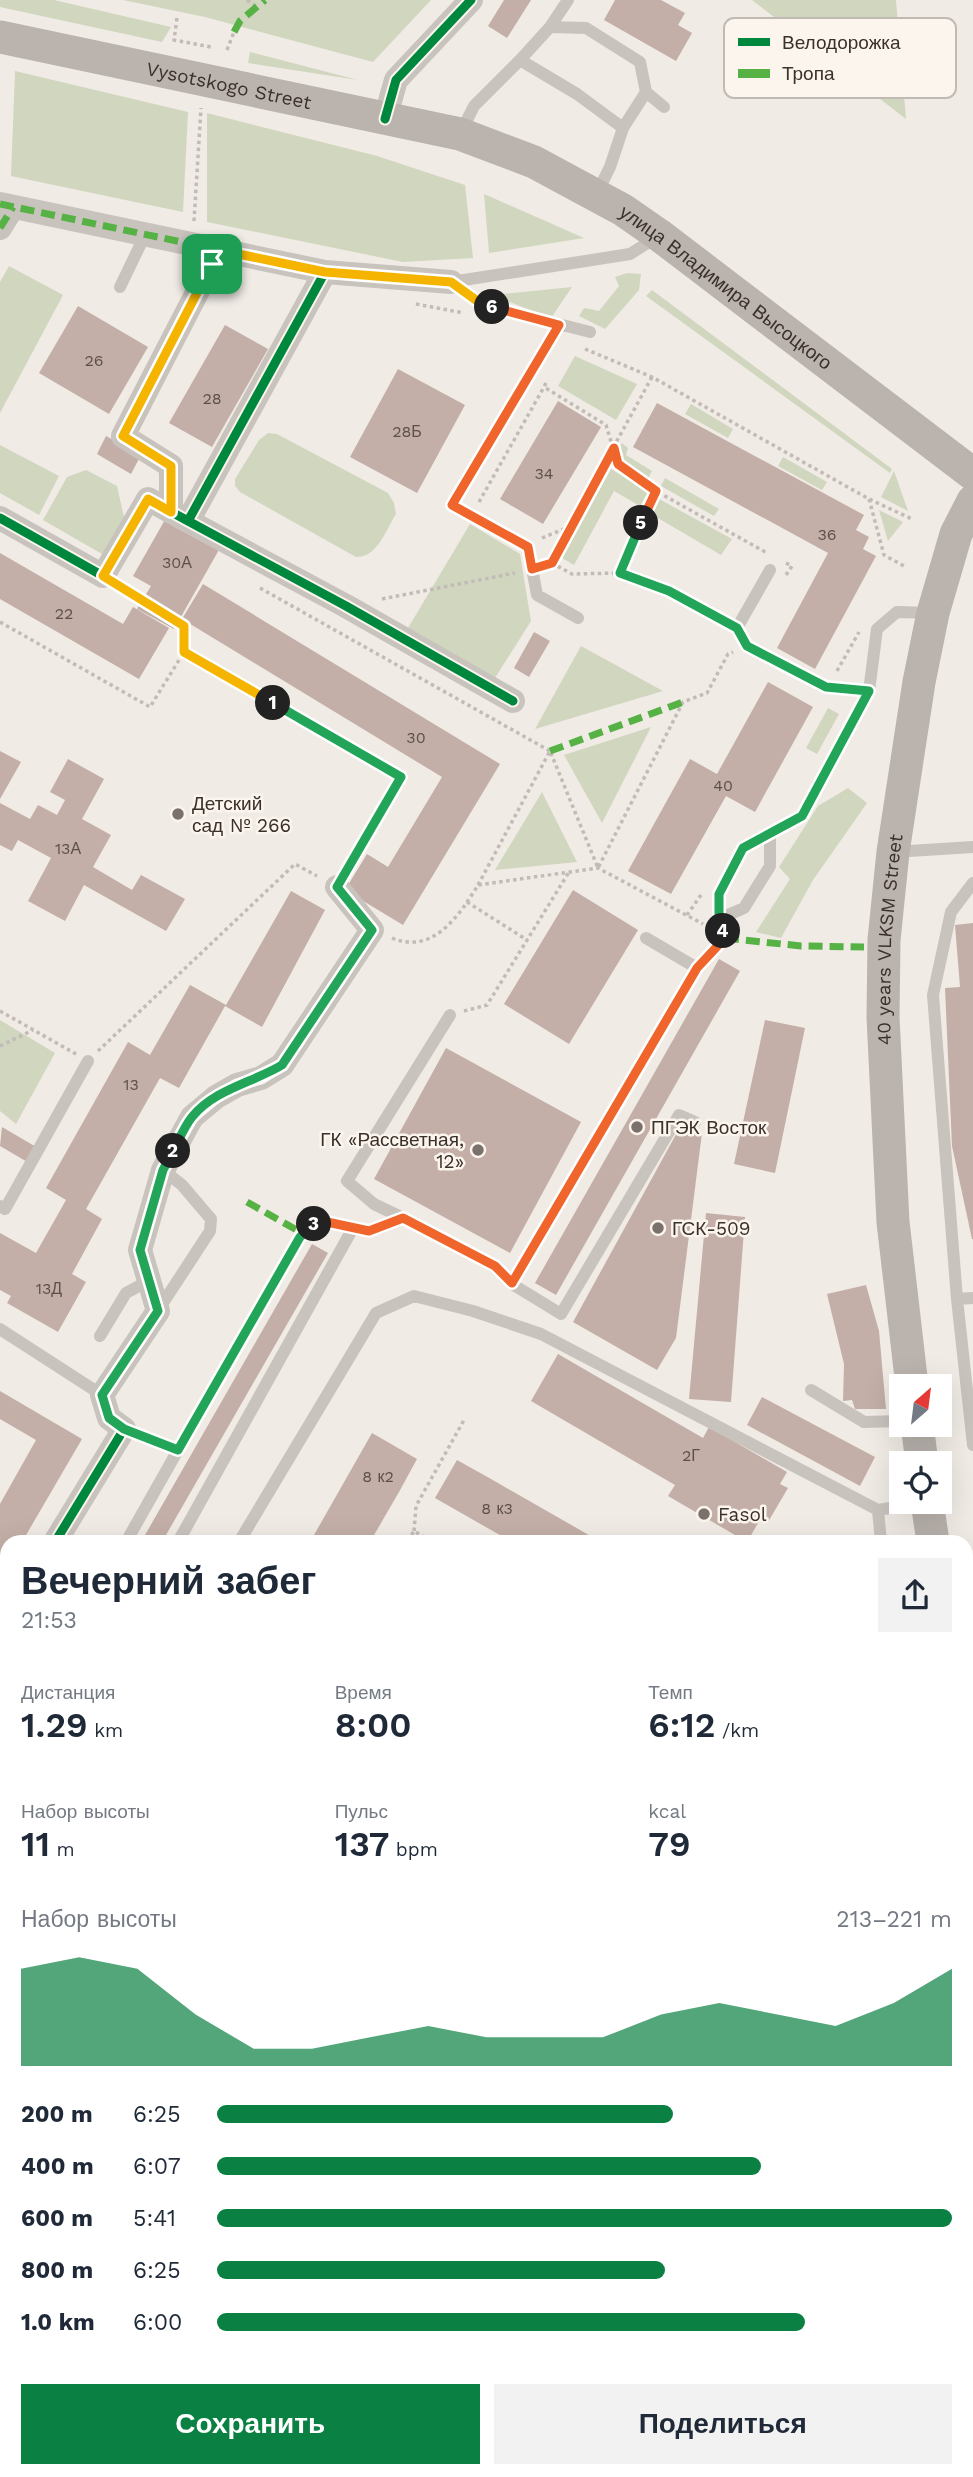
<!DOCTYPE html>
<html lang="ru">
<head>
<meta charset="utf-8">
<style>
  :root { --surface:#fff; --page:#f2f2f3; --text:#1f2937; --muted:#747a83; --accent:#0b8043 }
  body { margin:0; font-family:"Work Sans",sans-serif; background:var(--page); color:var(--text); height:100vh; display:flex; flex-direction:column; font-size:26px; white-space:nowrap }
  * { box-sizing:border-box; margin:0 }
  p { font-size:23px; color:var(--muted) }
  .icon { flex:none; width:38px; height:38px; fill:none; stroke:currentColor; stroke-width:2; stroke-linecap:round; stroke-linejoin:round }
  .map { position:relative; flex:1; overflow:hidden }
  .side { position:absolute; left:0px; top:1535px; width:973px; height:943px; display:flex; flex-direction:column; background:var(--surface); border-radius:21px 21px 0 0; box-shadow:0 7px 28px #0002 }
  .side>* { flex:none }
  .needle { width:46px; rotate:28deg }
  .buttons { position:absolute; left:889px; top:1374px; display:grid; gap:14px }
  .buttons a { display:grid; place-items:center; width:63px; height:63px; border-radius:0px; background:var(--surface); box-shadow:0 7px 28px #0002; font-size:35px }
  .pin { position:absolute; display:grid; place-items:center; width:60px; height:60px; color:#fff; margin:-30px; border-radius:14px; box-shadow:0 4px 10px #0006 }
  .km { position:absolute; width:35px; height:35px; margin:-18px; border-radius:50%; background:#222; color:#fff; font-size:19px; line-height:35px; text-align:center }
  .round { display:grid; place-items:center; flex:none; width:74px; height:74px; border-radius:0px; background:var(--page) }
  .overview { display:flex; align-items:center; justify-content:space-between; height:119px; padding:0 21px }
  h1 { font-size:38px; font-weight:600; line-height:52px }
  .stats { display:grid; grid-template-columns:repeat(3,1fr); gap:10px; height:119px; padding:7px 21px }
  .stats div { display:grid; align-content:center }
  .stats b { font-size:35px; font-weight:600 }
  .stats small { font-size:19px; font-weight:400 }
  .stats p { font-size:19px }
  .chart { height:196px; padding:14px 21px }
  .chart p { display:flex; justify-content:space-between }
  .chart svg { width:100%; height:126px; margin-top:7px; fill:var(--accent); opacity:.7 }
  .primary-button { display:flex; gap:14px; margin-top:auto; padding:14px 21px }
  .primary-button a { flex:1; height:80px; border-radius:0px; background:var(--accent); color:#fff; font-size:28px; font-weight:600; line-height:80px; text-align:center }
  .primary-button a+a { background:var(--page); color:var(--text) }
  ul { padding:0 21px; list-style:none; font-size:23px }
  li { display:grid; grid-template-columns:112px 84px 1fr; align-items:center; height:52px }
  li i { height:18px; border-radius:9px; background:var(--accent) }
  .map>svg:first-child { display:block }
  .green { fill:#d1d6bf }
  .building { fill:#c3afa7 }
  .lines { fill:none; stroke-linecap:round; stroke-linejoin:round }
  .path { stroke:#c2bbb6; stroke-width:3.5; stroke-dasharray:3.5 3.5; stroke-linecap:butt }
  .service { stroke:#c9c3be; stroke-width:12 }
  .minor { stroke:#c9c3be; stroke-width:24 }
  .secondary { stroke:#bab3ae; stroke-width:33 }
  .quiet { stroke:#57b246; stroke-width:7; stroke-dasharray:14 7; stroke-linecap:butt }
  .cycleway-casing { stroke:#fbf5ee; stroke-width:13 }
  .cycleway { stroke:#00873e; stroke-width:9 }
  .split-1-casing { stroke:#fff; stroke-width:14 }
  .split-2-casing { stroke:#fff; stroke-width:14 }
  .split-3-casing { stroke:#fff; stroke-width:14 }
  .split-4-casing { stroke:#fff; stroke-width:14 }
  .split-5-casing { stroke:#fff; stroke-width:14 }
  .split-6-casing { stroke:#fff; stroke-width:14 }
  .split-7-casing { stroke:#fff; stroke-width:14 }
  .split-1 { stroke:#f5b400; stroke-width:9 }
  .split-2 { stroke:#22a559; stroke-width:9 }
  .split-3 { stroke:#22a559; stroke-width:9 }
  .split-4 { stroke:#f0652b; stroke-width:9 }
  .split-5 { stroke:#22a559; stroke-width:9 }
  .split-6 { stroke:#f0652b; stroke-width:9 }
  .split-7 { stroke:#f5b400; stroke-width:9 }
  .poi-dot { fill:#7a716c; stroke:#fbf5ee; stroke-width:2.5 }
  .labels { text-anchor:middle; stroke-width:5; stroke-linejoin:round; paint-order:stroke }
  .number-label { font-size:16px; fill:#5d504a }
  .street-label { font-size:19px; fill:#3b302b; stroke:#fbf5ee }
  .poi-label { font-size:19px; fill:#3b302b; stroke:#fbf5ee; text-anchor:start }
  .key { fill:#fbf5ee; stroke:#c1bab4; stroke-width:2 }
  .key-label { font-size:19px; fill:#3b302b }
</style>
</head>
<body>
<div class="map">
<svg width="973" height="2477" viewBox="0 0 973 2477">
  <rect width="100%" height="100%" fill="#f0ebe5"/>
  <path class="green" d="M0,0H54L171,27L162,42L0,7Z
    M123,0H431L373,62L205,17Z
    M752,0H896L906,119Z
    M250,52L358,80L248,63Z
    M15,71L188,112L183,212L11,176Z
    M207,113L377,156L465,185L473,258L403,262L207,222Z
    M484,194L584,238L489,253Z
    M9,266L63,295L0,413V282Z
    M627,273L641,274L639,290L605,329L579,316L584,308L599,311L619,286L615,277Z
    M572,287L551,318L492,295Z
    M652,290L892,469L890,473L646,296Z
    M575,356L637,384L616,420L558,386Z
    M691,404L733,429L728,438L685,414Z
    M268,433L277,434L388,493L394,503L396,514C386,530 377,558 356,557L240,492L235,486V479L259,440Z
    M622,443L628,448L626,455L652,471L648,479L624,460L619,448Z
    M0,445L59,476L39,515L0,493Z
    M783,457L827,482L822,490L778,466Z
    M611,469L648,492L640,506L614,491L574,565L562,558Z
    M86,470L117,486L126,526L109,558L43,520L67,477Z
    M894,471L908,511L881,497Z
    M665,478L719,509L714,516L661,486Z
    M659,499L732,539L721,555L651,514Z
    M879,510L903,522L888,541Z
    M470,524L520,554L531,621L495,678L408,628Z
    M581,646L663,691L535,729Z
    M828,708L839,714L817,754L806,748Z
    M651,727L602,823L564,755Z
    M848,788L867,803L813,880L781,938L756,932L790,879L779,867L818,806Z
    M542,792L577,862L495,870Z
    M0,1020L55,1053L16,1124L0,1111Z"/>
  <path class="building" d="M504,0H531L507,38L488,26Z
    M615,0H661L685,13L678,25L692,33L676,61L604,20Z
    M78,306L148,347L109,414L39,373Z
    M225,325L268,349L212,447L169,423Z
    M398,369L465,405L417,493L350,457Z
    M558,401L601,427L543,524L500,499Z
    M657,403L864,515L856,530L869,537L863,549L876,556L815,669L777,648L828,553L633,447Z
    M106,436L141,455L131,474L97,454Z
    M166,518L220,548L174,629L137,609L151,586L133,576Z
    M0,553L123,624L133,607L169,628L139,679L0,599Z
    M203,584L500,764L403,925L345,890L367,854L388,867L442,777L182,619Z
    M534,632L550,641L529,677L514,668Z
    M768,682L813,707L755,812L726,796L671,894L628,871L690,759L717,774Z
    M0,751L21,762L0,799Z
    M68,759L104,779L82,819L111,835L93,867L132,890L141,875L185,899L166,931L84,885L65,921L28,901L51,858L18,840L12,851L0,845V803L30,819L38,805L57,815L65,800L50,792Z
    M573,890L638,930L569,1044L504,1004Z
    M291,891L325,910L262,1027L225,1006L179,1088L160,1078L86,1209L102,1219L72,1274L86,1282L58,1332L7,1303L11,1296L0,1290V1233L36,1253L66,1200L46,1188L128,1042L150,1055L190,985L226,1005Z
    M973,923V1239H972L952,1146L945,988L960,987L955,925Z
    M719,959L740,971L556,1295L535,1283Z
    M765,1020L805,1028L775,1173L734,1164Z
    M446,1048L581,1122L510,1253L374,1179Z
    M2,1127L38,1148L29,1163L0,1146Z
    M679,1129L702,1133L676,1338L657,1370L573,1322Z
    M706,1213L745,1217L731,1402L689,1399Z
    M312,1244L328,1253L162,1542H141Z
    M866,1285L879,1331L886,1409H855L852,1400L843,1401L844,1364L827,1294Z
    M558,1354L703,1438L709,1427L787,1472L780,1484L788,1488L768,1522L761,1518L747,1542L668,1496L675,1485L531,1401Z
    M0,1391L82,1439L22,1542H7V1567L0,1579V1504L36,1440L0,1419Z
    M762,1397L875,1457L860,1486L747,1425Z
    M372,1433L417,1459L399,1492L370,1542H310Z
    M457,1460L491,1479L601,1542H512L435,1498Z
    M7,2061V2180L0,2176V2073Z
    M973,2283V2347L972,2348L966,2344V2294Z"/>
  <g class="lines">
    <path class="path" d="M247,0L257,7
      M177,18L174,40L211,47
      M227,50L234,32
      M194,221L201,108
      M416,304L464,313
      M585,349L652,377L869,499L912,519
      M652,377L613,448L618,464L656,491L767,553
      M546,383L544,387L606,425L613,448L552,563L572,574L620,573L669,591L722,622
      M869,499L884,555L904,566
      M479,502L544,387
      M542,538L571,526
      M786,563L792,566L786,575
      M620,573L656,491
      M260,588L550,751
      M382,599L515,573
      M0,622L150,707L184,652V626L120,587
      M184,652L387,769
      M837,671L859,632
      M478,885L550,751L598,868L683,702L707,693L728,654L733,652
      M467,902L527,940
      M687,915L703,892
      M392,938C433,955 459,916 478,885L598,868L703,924
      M0,1011L76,1054
      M464,1011L487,1005L569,872
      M0,1046L33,1030
      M98,1051L295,864L317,876
      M414,1531L416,1506L464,1420
      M408,1541L414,1531L433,1542
      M0,1697L7,1694
      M182,2477L195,2471"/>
    <path class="service" d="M550,27L586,28L640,62L646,92
      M520,60L550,27L568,0
      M460,134L474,106L520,60L577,94L623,128
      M596,195L610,167L623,128L646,92L664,107
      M451,282L630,254L657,237
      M451,282L480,304L590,332
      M120,287L145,235
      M559,325L452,505L528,547L537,595L578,618
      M770,570L737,628L747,646L826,687L869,691
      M893,852L973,847
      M973,883L951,912L933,995L957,1299L973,1445
      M337,887L401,777
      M719,919L744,908L770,866V834
      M646,938L697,968
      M0,1206L5,1209L88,1061
      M403,1218L374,1204L347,1181L450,1015
      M512,1284L561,1314L679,1115L695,1122
      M957,1299L973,1298
      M159,1309L210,1231L211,1219L182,1185L163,1170
      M0,1329L102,1395
      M100,1336L126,1293L150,1280
      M811,1390L864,1422L901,1421
      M124,1429L178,1450L300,1237C320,1210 340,1229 366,1230C377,1231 392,1222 403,1218L494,1266L512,1284L697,968L725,938L719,919V894L743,847L802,816L869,691L877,629L897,612L932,613
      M878,1510L881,1542
      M126,1542L178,1450
      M178,1542L353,1228
      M239,1542L376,1313L414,1296L473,1311L541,1334L878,1510L927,1502
      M0,1948L7,1936
      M966,2075L973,2074
      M0,2208L7,2214
      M0,2236L7,2225
      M968,2477L973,2459"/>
    <path class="minor" d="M385,119L396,80L471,0
      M0,204L325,272L451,282
      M0,228L13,207
      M171,512V466L123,436L219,250
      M0,518L103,576L148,499L188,521L325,272
      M188,521L346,606L513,701
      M55,1542L124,1429L109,1418L102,1395L158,1311L140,1250L163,1170L192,1117L216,1097L237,1085L261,1078L282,1065L372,930L337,887
      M0,1631L7,1620"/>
    <g class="secondary">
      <path id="s1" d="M0,37L460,134L534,162L623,210L659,235L973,474"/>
      <path id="s2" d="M912,1386L893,1222L883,1017L884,940L893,852L919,682L933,613L956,534L973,501"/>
      <path d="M917,1424L922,1463"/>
      <path d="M927,1502L933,1542"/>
      <path d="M966,1764L973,1819"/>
      <path d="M966,2244L973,2231"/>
      <path d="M817,2477L821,2471"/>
    </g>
    <path class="quiet" d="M234,32L240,21L265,0
      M0,204L325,272L451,282
      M0,228L13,207
      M171,512V466L123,436L219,250
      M550,751L683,702
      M725,938L801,946L864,947
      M247,1202L302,1233"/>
    <g class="cycleway-casing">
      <path id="cycleway" d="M385,119L396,80L471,0
        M0,518L103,576L148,499L188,521L325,272
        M188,521L346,606L513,701
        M55,1542L124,1429L109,1418L102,1395L158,1311L140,1250L163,1170L192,1117L216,1097L237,1085L261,1078L282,1065L372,930L337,887"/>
    </g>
    <use href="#cycleway" class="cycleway"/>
  </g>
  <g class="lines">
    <g class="split-1-casing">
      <path id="split-1" d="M212,264L123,436L171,466V512L148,499L103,576L184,626V652L273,703"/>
    </g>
    <g class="split-2-casing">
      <path id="split-2" d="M173,1151C179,1140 184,1127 192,1117C215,1089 252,1083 282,1065L372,930L337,887L401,777L273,703"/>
    </g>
    <g class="split-3-casing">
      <path id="split-3" d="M173,1151L163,1170L140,1250L158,1311L102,1395L109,1418L124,1429L178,1450L300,1237L314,1224"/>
    </g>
    <g class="split-4-casing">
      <path id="split-4" d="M314,1224L327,1222L369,1231L403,1218L495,1266L512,1283L697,968L725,938L723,931"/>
    </g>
    <g class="split-5-casing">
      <path id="split-5" d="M641,523L620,573L669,591L737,628L747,646L826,687L869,691L802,816L743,848L719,894V919L723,931"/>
    </g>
    <g class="split-6-casing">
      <path id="split-6" d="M492,307L559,325L452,505L528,547L532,569L552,563L614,448L618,464L656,491L641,523"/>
    </g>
    <g class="split-7-casing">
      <path id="split-7" d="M212,264L219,250L325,272L451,282L480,303L492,307"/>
    </g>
    <use href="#split-1" class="split-1"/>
    <use href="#split-2" class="split-2"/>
    <use href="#split-3" class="split-3"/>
    <use href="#split-4" class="split-4"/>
    <use href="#split-5" class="split-5"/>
    <use href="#split-6" class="split-6"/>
    <use href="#split-7" class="split-7"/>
  </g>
  <g class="poi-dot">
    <circle cx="178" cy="814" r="7"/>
    <circle cx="637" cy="1127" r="7"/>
    <circle cx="478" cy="1150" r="7"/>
    <circle cx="658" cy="1228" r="7"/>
    <circle cx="704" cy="1514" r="7"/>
  </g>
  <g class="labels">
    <g class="number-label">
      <text x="94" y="366">26</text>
      <text x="212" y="404">28</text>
      <text x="407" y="437">28Б</text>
      <text x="544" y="479">34</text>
      <text x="827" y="540">36</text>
      <text x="177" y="568">30А</text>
      <text x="64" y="619">22</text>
      <text x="416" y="743">30</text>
      <text x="723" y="791">40</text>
      <text x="68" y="854">13А</text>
      <text x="131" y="1090">13</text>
      <text x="49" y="1294">13Д</text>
      <text x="691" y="1461">2Г</text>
      <text x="378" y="1482">8 к2</text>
      <text x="497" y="1514">8 к3</text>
    </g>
    <g class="street-label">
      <text dy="7" stroke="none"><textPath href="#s1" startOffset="234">Vysotskogo Street</textPath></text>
      <text dy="7" stroke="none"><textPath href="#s1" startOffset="779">улица Владимира Высоцкого</textPath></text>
      <text dy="7" stroke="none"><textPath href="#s2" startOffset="448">40 years VLKSM Street</textPath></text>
    </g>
    <g class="poi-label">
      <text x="192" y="810">Детский<tspan x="192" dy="22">сад № 266</tspan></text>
      <text x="651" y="1134">ПГЭК Восток</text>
      <text x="464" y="1146" text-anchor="end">ГК «Рассветная,<tspan x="464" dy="22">12»</tspan></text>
      <text x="672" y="1235">ГСК-509</text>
      <text x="718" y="1521">Fasol</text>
    </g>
  </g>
  <rect x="724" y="18" width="232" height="80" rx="10" class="key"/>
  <rect x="738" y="38" width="32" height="8" fill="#00873e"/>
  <rect x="738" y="69" width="32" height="9" fill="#57b246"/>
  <g class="key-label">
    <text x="782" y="49">Велодорожка</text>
    <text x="782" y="80">Тропа</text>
  </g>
</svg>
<div class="buttons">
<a><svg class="needle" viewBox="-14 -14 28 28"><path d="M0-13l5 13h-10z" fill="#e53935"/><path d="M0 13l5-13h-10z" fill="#747a83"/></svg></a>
<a><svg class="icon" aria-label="locate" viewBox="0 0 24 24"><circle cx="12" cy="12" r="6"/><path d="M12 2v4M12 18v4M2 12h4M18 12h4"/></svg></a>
</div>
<div class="pin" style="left:212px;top:264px;background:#1e9e55"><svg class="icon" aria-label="arrive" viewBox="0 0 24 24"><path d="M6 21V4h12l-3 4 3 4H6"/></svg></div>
<b class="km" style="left:273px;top:703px">1</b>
<b class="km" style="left:173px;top:1151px">2</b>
<b class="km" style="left:314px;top:1224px">3</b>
<b class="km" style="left:723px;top:931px">4</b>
<b class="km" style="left:641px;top:523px">5</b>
<b class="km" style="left:492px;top:307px">6</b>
<section class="side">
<div class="overview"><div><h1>Вечерний забег</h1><p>21:53</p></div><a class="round"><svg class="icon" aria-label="share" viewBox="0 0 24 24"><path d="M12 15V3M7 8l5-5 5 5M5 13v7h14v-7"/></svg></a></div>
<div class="stats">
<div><p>Дистанция</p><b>1.29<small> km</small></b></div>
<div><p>Время</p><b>8:00</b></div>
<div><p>Темп</p><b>6:12<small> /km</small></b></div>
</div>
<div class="stats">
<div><p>Набор высоты</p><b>11<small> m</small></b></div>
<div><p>Пульс</p><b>137<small> bpm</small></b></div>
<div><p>kcal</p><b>79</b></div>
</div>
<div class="chart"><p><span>Набор высоты</span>213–221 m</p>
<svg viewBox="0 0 160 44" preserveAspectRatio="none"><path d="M0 44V10L10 6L20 10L30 26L40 38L50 38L60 34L70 30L80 34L90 34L100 34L110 26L120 22L130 26L140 30L150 22L160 10V44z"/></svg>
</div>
<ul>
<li><b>200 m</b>6:25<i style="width:62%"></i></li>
<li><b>400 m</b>6:07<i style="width:74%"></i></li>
<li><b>600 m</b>5:41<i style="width:100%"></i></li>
<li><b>800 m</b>6:25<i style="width:61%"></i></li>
<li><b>1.0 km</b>6:00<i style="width:80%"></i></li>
</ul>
<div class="primary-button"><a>Сохранить</a><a>Поделиться</a></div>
</section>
</div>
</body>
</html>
